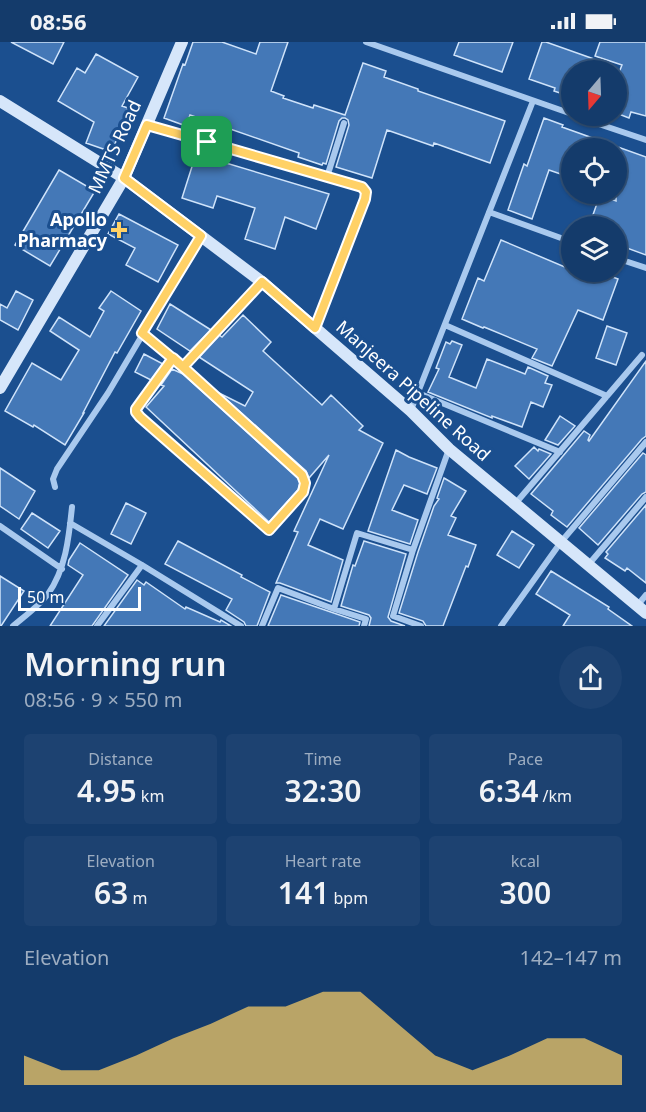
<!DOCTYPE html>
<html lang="en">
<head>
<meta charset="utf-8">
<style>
  :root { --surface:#143b6b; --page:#1d4271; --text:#f1f3f6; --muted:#9dadc1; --line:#33557e; --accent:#ffd166 }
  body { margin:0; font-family:"Noto Sans",sans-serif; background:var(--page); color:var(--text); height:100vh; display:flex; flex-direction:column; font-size:22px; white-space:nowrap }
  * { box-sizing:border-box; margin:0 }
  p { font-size:20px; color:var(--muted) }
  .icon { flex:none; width:33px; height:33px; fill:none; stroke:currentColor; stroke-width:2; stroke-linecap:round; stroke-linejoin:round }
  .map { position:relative; height:584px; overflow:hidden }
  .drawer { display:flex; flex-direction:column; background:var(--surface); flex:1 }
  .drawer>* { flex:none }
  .needle { width:39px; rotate:199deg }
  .fabs { position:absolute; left:561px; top:18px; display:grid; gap:12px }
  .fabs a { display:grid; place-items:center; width:66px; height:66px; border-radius:50%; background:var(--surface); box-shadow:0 2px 4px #0004,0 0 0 2px var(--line); font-size:30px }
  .scale { position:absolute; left:18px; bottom:15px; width:123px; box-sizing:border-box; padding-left:6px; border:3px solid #fff; border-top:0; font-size:16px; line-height:21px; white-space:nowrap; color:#fff; -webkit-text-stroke:4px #1b4f8f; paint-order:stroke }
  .pin { position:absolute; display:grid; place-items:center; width:51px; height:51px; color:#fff; margin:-26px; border-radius:12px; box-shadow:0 3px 9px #0006 }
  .round { display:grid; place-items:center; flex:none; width:63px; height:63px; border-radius:32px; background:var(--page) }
  .overview { display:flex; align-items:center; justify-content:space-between; height:102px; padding:0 24px }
  h1 { font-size:33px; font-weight:600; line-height:45px }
  .stats { display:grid; grid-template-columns:repeat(3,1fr); gap:9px; height:102px; padding:6px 24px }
  .stats div { display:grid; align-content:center; border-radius:6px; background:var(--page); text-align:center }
  .stats b { font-size:30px; font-weight:600 }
  .stats small { font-size:16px; font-weight:400 }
  .stats p { font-size:16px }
  .chart { height:168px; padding:12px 24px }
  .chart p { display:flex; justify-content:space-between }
  .chart svg { width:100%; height:108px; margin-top:6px; fill:var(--accent); opacity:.7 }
  .status { display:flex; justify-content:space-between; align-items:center; height:42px; padding:0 30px; background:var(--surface); direction:ltr }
  .status svg { height:16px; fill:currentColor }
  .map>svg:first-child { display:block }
  .building { fill:#4478b7; stroke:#cfe3fa; stroke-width:1.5 }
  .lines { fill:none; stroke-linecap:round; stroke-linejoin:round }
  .street { stroke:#a9c9ee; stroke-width:6 }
  .secondary { stroke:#d6e6fa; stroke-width:12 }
  .route-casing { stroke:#fff; stroke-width:12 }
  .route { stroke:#ffd166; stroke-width:8 }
  .poi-dot { fill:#ffd166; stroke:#1b4f8f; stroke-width:2 }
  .labels { text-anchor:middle; stroke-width:6; stroke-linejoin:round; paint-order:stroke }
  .street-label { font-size:18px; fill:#fff; stroke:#1b4f8f }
  .poi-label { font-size:18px; font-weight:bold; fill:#fff; stroke:#1b4f8f; text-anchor:end }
</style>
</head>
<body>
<div class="status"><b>08:56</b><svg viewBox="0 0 49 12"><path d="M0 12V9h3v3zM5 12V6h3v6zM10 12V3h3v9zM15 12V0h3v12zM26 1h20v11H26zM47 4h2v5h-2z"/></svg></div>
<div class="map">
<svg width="646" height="584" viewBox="0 0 646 584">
  <rect width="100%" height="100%" fill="#1b4f8f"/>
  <path class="building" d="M11,0H64L53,22Z
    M193,0H222L256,12L260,0H288L271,49L284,54L283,56L313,66L314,63L345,73L363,21L386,29L384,35L418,47V49L505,79L490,121L434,101L433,104L387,88L372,136L336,125L349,83L348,78L345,76H342L339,79L326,122L323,121L322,123L298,115L299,111L190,73L186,84L164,76L183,22L185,23Z
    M459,0H513L502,30L454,13Z
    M542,0H546L594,17L590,28H572V55L554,49L555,46L529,37Z
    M600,0H646V74L631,70L629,76L616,71V38L622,23L595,14Z
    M96,12L138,35L122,64L128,66L112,110L86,101L94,80L58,59L77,26L85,31Z
    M544,76L563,83L562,85L646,115V213L616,202V184H589L600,153L616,159V106H572V136L549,128L532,177L508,168L524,122L527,124Z
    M196,112L329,152L316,187L285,175L275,207L245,197L255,166L217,154L213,166L182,156Z
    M59,128L95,149L50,224L15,203Z
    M119,172L178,203L158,240L126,223L135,206L108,192Z
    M501,198L572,228V230H576L596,238L599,230L618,237L603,278L578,268L552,324L532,316L537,307L484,285L483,286L462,277L478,236L484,239Z
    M16,249L33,258L18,288L0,278V262L7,266Z
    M111,249L141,269L117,311L115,310L83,371H84L65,403L34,383L33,385L5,369L32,321L61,338L79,308L50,289L59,275L90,295L104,269L99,266Z
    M170,262L211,288L190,309L157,287Z
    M243,273L271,300L263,309L322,363L331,353L363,384L359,388L383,401L343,487L320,477L308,503L343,518L331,560L280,541H276L298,490L294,489L329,413L309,436L306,429L219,351L245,364L253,350L199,315L219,293L222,295Z
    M607,284L627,291L616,323L596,316Z
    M452,299L462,303L449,335L476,346L487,317L525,332L528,325L548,334L545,341L552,343L543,365L531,360L522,385L492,374V376L428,350L439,327L436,326L446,300L450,302Z
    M144,312L163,322L151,338L135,330Z
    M646,319V394L642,397L567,485L551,473L553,469L531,452L584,389L590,393L588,398L589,399Z
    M172,327L183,332L298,436L300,441L298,448L269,480L146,365L164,344L161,343Z
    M560,374L575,384L558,403L545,398Z
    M534,405L538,409L539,407L551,412L529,437L515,424Z
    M396,408L409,415L437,426L427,452L404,443L392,468L418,478L410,502L368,489Z
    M643,411L646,413V450L642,452L598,503L579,486Z
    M0,426L35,449L19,477L0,464Z
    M444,436L466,449L451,474L456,476L448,493L476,503L468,525L466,524L443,584H426L423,579L399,571L418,510L434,464L439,457L437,456Z
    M126,461L146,471L131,502L111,492Z
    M646,463V541L627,526L625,529L605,516L608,512L606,510Z
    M32,471L60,489L48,506L21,487Z
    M512,489L534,503L519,526L497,513Z
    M178,499L242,533L241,535L270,550L257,584H246L244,580L226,568L232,557L165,522Z
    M364,499L406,512L388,575L391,579L405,584H369L371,576L369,573L341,564L353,523L355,524Z
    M80,501L128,533L92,584H50L83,533L68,523L69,518Z
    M551,529L609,565L608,567L632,584H563L570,573L536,552Z
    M0,534L24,549L1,584H0Z
    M137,538L144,543L146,540L185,567L186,565L220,580L221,578L231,584H104Z
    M281,553L360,580L359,584H268Z"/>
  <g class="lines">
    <path class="street" d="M366,0L572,72
      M575,74L646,98
      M147,83L362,145L366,150L365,157L315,285
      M327,135L344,81
      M489,170L572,200
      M616,216L646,226
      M445,283L607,354
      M142,291L183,325L302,433L305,441L303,450L269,488L136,370V367L173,317
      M183,325L262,240
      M418,351L560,410
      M411,368L533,59
      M55,445L53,437L57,427L108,351L201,194
      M515,462L642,313
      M70,481L142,523L241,584
      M0,484L62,527
      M589,522L646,455
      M637,564L646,553
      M334,567L357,491L413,508
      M13,584C25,574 39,564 48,552C66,527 69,494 72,465
      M97,584L142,523
      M262,584L278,546L334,567L366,577L364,584
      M421,584L393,574L413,508L449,407
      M501,584L561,500L646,400"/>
    <path class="secondary" d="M0,59L124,136L262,240L411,369L449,407L646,571
      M0,346L124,136L182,0"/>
  </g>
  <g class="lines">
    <g class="route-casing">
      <path id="route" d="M207,100L147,83L124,136L201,194L142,291L183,325L302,433L305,441L303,450L269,488L140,375L136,370V367L173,316L183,325L262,240L315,286L365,157L366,150L362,145L207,100"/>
    </g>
    <use href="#route" class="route"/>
  </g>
  <path class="poi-dot" d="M116 179h6v6h6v6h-6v6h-6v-6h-6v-6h6z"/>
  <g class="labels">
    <g class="street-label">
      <text transform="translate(115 105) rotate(-65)" y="6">MMTS Road</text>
      <text transform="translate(413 349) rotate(42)" y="6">Manjeera Pipeline Road</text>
    </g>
    <g class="poi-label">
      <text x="107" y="184">Apollo<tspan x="107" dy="21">Pharmacy</tspan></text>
    </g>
  </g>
</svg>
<div class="fabs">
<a><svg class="needle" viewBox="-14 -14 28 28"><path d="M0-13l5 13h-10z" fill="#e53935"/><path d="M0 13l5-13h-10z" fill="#9dadc1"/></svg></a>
<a><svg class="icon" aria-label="locate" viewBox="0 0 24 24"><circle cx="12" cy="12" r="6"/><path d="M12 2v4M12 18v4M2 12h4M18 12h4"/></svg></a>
<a><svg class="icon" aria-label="layers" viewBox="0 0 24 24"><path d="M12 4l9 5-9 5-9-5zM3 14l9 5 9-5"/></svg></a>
</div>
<div class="scale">50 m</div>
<div class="pin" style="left:207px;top:100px;background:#1e9e55"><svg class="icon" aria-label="arrive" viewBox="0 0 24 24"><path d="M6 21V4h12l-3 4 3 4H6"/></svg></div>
</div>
<section class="drawer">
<div class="overview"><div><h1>Morning run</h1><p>08:56 · 9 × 550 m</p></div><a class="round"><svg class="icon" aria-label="share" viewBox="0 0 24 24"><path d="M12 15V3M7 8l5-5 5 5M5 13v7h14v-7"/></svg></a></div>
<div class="stats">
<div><p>Distance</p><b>4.95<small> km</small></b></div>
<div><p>Time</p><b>32:30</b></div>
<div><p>Pace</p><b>6:34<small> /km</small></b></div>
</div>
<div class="stats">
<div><p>Elevation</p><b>63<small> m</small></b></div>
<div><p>Heart rate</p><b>141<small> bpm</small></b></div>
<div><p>kcal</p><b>300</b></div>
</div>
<div class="chart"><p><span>Elevation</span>142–147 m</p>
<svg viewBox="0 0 160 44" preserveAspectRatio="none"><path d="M0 44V32L10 38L20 38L30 32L40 25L50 19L60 12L70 12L80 6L90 6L100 19L110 32L120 38L130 32L140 25L150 25L160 32V44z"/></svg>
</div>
</section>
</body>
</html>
